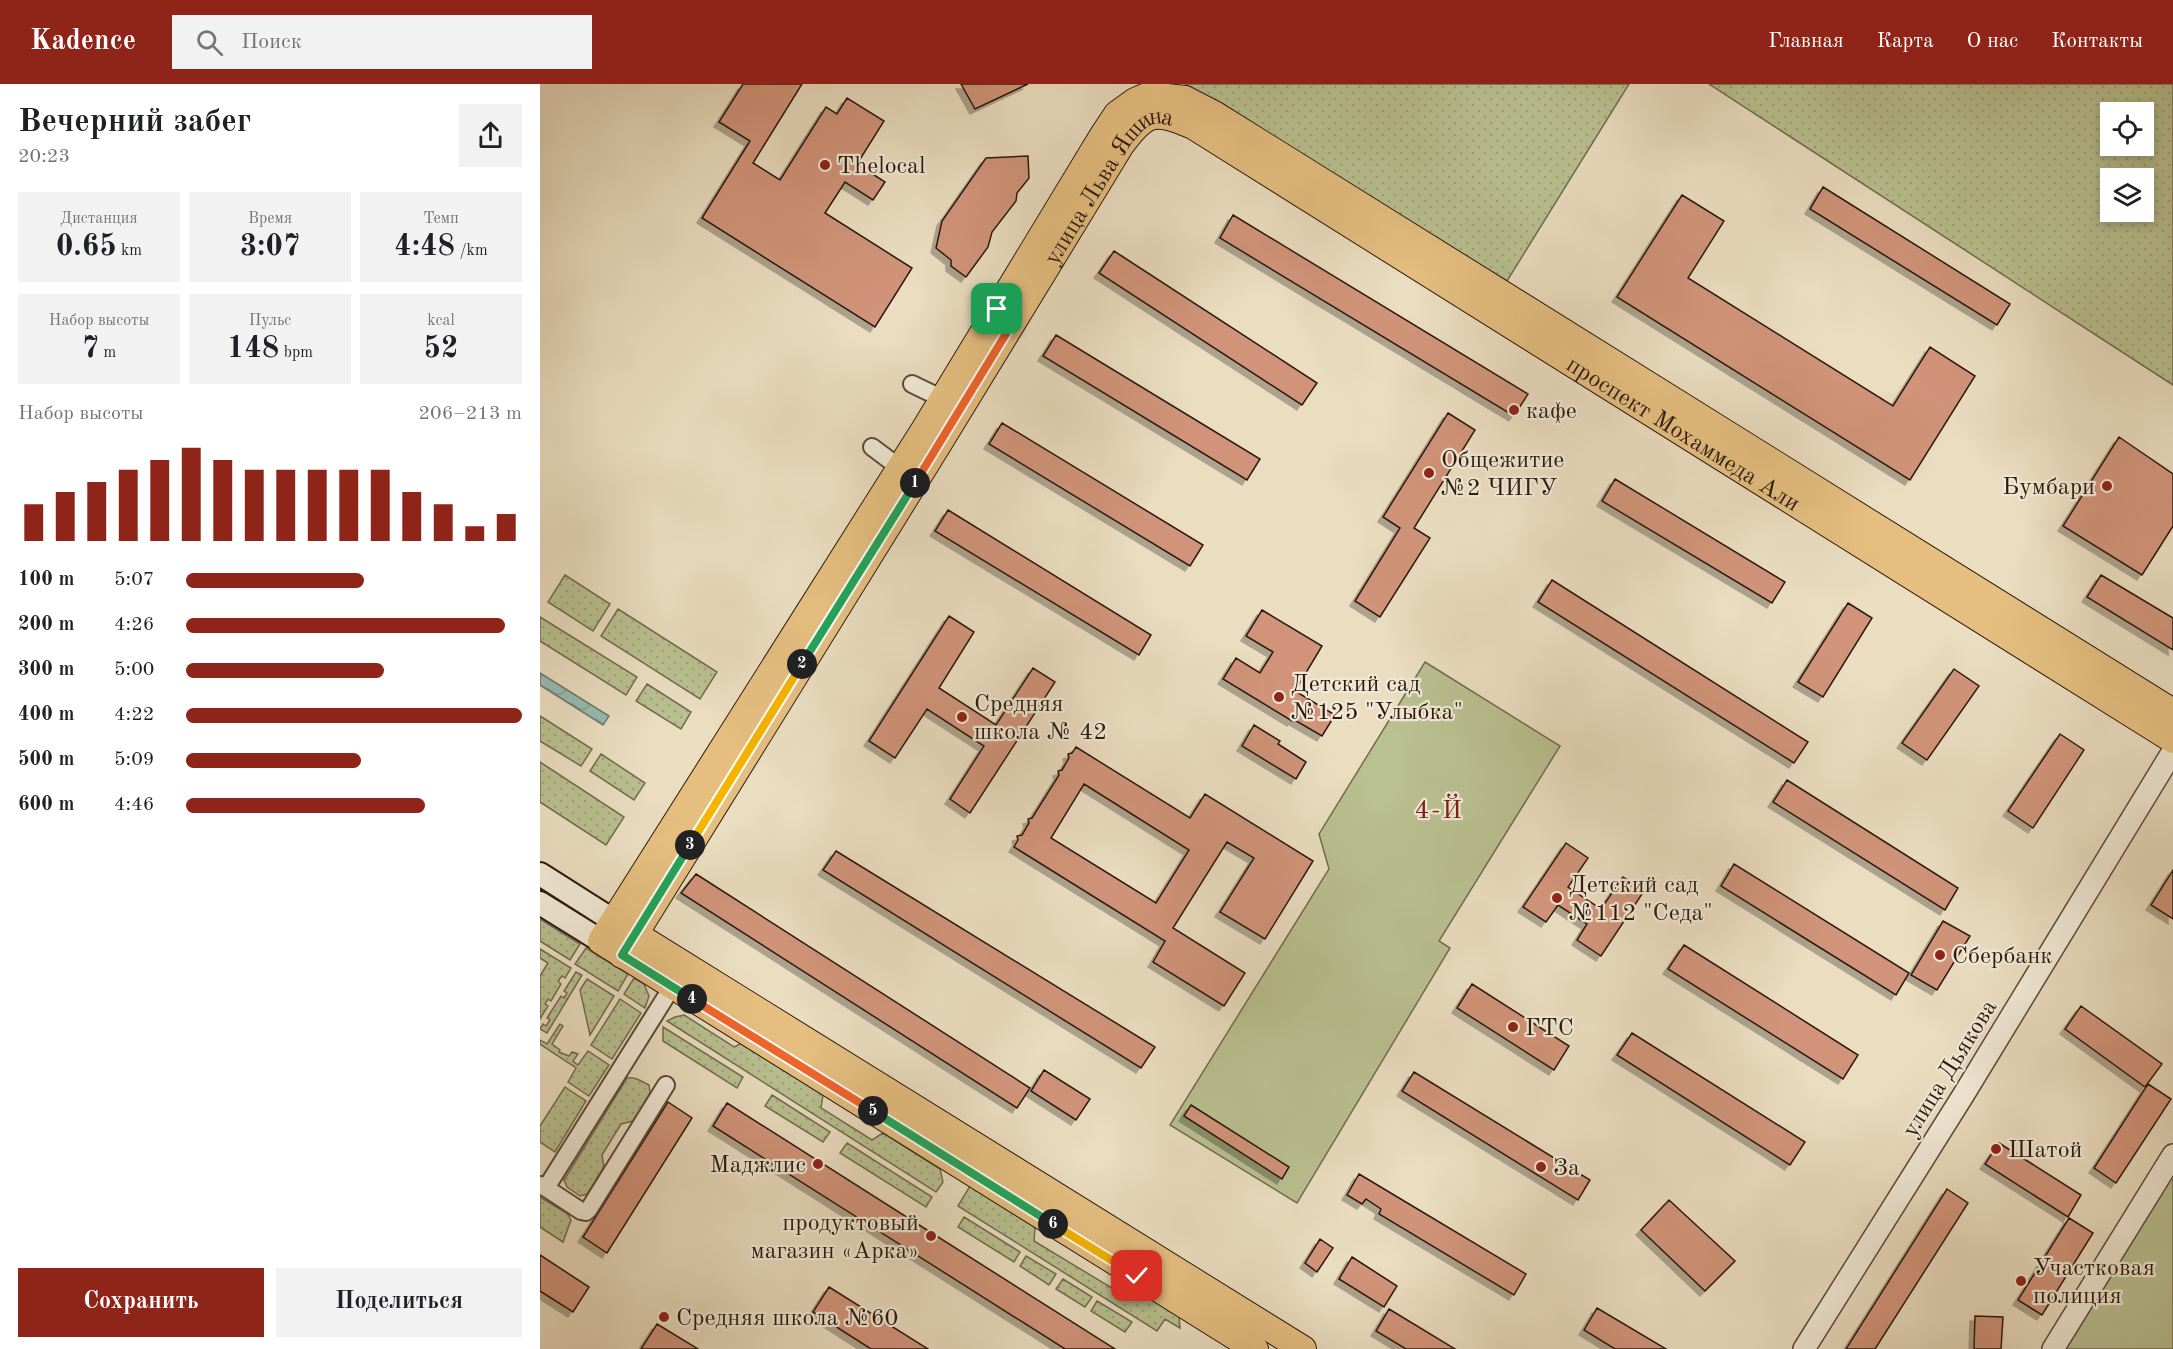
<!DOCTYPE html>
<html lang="ru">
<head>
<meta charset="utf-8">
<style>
  :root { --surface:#fff; --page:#f2f2f2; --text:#202124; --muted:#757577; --accent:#8f2418 }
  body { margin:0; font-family:"Old Standard TT",serif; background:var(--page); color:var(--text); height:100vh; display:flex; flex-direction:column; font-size:22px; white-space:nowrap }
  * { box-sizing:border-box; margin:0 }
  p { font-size:20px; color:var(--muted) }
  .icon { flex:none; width:33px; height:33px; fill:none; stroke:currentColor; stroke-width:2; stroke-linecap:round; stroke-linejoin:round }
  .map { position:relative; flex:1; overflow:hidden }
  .sheet { display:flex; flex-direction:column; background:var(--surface); width:540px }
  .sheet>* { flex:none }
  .controls { position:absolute; left:1560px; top:18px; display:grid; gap:12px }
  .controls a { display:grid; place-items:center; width:54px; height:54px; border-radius:0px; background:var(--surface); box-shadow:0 3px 9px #0003; font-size:30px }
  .pin { position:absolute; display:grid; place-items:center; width:51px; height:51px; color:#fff; margin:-26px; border-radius:12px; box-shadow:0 3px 9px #0006 }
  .km { position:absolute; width:30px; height:30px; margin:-15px; border-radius:50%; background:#222; color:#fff; font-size:16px; line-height:30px; text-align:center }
  .round { display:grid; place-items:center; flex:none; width:63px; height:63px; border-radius:0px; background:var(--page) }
  .head { display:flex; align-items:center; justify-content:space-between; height:102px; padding:0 18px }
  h1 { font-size:33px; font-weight:600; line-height:45px }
  .metrics { display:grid; grid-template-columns:repeat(3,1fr); gap:9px; height:102px; padding:6px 18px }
  .metrics div { display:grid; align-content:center; border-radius:0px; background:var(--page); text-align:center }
  .metrics b { font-size:30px; font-weight:600 }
  .metrics small { font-size:16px; font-weight:400 }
  .metrics p { font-size:16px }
  .chart { height:168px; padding:12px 18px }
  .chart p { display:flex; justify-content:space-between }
  .chart svg { width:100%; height:108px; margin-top:6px; stroke:var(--accent); stroke-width:6 }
  .button { display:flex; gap:12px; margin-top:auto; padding:12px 18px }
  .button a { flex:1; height:69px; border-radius:0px; background:var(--accent); color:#fff; font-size:24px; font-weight:600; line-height:69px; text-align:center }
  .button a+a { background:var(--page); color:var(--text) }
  ul { padding:0 18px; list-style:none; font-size:20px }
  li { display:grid; grid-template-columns:96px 72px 1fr; align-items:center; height:45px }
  li i { height:15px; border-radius:8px; background:var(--accent) }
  header { display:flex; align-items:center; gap:36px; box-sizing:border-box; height:84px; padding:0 30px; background:var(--accent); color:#fff }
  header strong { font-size:28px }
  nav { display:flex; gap:33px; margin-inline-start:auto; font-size:21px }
  .search { width:420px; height:54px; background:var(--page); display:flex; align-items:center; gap:15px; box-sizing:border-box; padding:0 21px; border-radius:0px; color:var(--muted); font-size:22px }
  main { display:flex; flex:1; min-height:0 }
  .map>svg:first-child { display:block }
  .grass { fill:url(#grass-dots); stroke:#726c50; stroke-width:1.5; fill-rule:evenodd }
  .park { fill:#b9c091; stroke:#726c50; stroke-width:1.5 }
  .water { fill:url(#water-waves); stroke:#6d7b70; stroke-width:1.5 }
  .building { fill:#d1947a; stroke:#2c190e; stroke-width:1.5; fill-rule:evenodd; filter:url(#shadow) }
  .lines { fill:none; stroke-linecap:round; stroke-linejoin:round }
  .minor-casing { stroke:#5c4a3a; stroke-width:20 }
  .tertiary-casing { stroke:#5c4a3a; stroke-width:24 }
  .secondary-casing { stroke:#2c190e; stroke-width:26 }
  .primary-casing { stroke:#2c190e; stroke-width:28 }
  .minor { stroke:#f1e9d6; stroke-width:16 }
  .tertiary { stroke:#f1e9d6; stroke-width:21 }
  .secondary { stroke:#f1e9d6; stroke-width:22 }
  .primary { stroke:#e5be80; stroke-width:26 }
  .split-1-casing { stroke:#fff; stroke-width:12 }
  .split-2-casing { stroke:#fff; stroke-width:12 }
  .split-3-casing { stroke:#fff; stroke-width:12 }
  .split-4-casing { stroke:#fff; stroke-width:12 }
  .split-5-casing { stroke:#fff; stroke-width:12 }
  .split-6-casing { stroke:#fff; stroke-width:12 }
  .split-7-casing { stroke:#fff; stroke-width:12 }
  .split-1 { stroke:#f0652b; stroke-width:8 }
  .split-2 { stroke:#22a559; stroke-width:8 }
  .split-3 { stroke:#f5b400; stroke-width:8 }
  .split-4 { stroke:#22a559; stroke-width:8 }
  .split-5 { stroke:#f0652b; stroke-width:8 }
  .split-6 { stroke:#22a559; stroke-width:8 }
  .split-7 { stroke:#f5b400; stroke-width:8 }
  .poi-dot { fill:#8f2418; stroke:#f1e9d6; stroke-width:2 }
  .labels { text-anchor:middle; stroke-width:4.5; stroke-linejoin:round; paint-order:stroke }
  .poi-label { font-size:24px; fill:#2c190e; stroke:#f1e9d6; text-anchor:start }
  .street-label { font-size:24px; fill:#2c190e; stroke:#f1e9d6 }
  .neighbourhood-label { font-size:26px; letter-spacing:1.5px; fill:#7a1f14; stroke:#f1e9d6 }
</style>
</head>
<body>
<header>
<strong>Kadence</strong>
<div class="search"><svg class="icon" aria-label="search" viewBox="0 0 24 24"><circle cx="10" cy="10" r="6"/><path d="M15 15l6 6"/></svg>Поиск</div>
<nav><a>Главная</a><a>Карта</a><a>О нас</a><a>Контакты</a></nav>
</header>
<main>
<section class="sheet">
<div class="head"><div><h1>Вечерний забег</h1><p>20:23</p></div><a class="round"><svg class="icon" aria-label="share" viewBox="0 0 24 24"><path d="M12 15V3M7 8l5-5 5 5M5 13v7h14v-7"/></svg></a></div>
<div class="metrics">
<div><p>Дистанция</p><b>0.65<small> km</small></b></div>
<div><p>Время</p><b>3:07</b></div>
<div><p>Темп</p><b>4:48<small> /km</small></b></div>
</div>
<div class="metrics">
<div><p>Набор высоты</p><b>7<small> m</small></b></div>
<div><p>Пульс</p><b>148<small> bpm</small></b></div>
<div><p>kcal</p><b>52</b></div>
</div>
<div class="chart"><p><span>Набор высоты</span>206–213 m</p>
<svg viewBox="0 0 160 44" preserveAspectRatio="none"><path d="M5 44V29M15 44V24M25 44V20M35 44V15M45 44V11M55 44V6M65 44V11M75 44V15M85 44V15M95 44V15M105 44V15M115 44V15M125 44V24M135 44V29M145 44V38M155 44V33"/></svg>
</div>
<ul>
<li><b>100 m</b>5:07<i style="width:53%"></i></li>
<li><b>200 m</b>4:26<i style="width:95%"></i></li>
<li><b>300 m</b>5:00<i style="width:59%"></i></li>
<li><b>400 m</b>4:22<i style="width:100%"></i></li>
<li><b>500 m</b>5:09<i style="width:52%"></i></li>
<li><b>600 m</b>4:46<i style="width:71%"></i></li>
</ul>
<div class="button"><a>Сохранить</a><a>Поделиться</a></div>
</section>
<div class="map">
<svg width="1633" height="1265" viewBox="0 0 1633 1265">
  <defs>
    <pattern id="grass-dots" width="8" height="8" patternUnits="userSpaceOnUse" patternTransform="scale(1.5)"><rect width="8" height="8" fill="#b9c091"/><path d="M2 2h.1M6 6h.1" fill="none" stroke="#9fa47c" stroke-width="1.8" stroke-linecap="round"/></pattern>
    <pattern id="water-waves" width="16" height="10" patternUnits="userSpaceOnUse" patternTransform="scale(1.5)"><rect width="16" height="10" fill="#98bcb1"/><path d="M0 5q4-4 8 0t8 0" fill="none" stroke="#83a197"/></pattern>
    <filter id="shadow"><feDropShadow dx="-5" dy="5" stdDeviation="0" flood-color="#0004"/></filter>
  </defs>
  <rect width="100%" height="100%" fill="#eaddc0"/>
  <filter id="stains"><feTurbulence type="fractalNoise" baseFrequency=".00333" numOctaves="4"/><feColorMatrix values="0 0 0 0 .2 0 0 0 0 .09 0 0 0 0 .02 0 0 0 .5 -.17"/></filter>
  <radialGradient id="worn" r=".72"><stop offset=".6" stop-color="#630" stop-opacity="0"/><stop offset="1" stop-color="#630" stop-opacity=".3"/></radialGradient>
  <path class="grass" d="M645,0H1089L967,197Z
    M1169,0H1633V301ZM1570,28H1604V62H1570ZM1570,94H1604V128H1570Z
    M25,491L70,520L53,547L8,518Z
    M78,525L177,588L160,615L61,552Z
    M0,533L97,593L86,611L0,557Z
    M107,600L151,628L141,645L96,617Z
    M0,632L52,665L41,682L0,657Z
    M61,670L105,699L94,716L50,687Z
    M0,678L84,733L66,761L0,718Z
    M0,835L40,860L30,876L0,857Z
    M46,864L88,890L78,907L35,880Z
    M0,865L31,884L25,894L22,892L18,897L21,900L11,917L8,915L5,920L8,922L0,935V892L8,879L0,874Z
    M36,888L42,891L7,949L0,945L3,940L6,942L10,936L7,934L21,912L24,914L27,909L24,907Z
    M94,894L104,900L109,912L105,924L84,910Z
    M47,895L74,912L50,951L40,906Z
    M80,915L101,929L72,975L51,961Z
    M144,931L194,963L202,959L283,1011L281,1024L332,1056L343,1049L400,1085L403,1098L396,1108L127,937L135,933Z
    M20,940L23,942L12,960L20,966L19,968L29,972L32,968L38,970L33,977L38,981L48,967L69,981L49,1012L28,998L36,984L0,960V956L7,960Z
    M123,943L203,993L197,1004L123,957Z
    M87,994C96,993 101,997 109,1001L110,1009L93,1037L81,1040L62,1071L64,1083L47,1110L40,1112L27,1103L24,1096Z
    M25,1003L46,1017L15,1068L0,1058V1042Z
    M232,1011L290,1048L283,1058L225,1022Z
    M307,1059L392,1113L386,1123L300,1069Z
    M430,1102L495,1143L494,1157L590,1215L601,1209L639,1232L640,1244L625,1235L617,1247L418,1122Z
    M0,1113L28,1130L31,1136L23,1158L0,1143Z
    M424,1133L480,1168L474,1178L418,1143Z
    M486,1172L516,1190L509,1201L480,1182Z
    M523,1195L552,1213L545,1223L516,1205Z
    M557,1217L592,1238L585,1248L551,1227Z"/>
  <path class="park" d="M885,578L1020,662L899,857L910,864L757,1119L630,1041L789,785L779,750Z
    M1633,1084V1265H1521Z"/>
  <path class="water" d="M0,589L69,632L63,641L0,601Z"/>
  <path class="building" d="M203,0H262L213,79L240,96L286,23L297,30L307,14L344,37L317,80L345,98L333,116L305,98L285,129L372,184L335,243L162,134L210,57L179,38Z
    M421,0H488L435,25Z
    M488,72L489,94L477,109L476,117L452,148L448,163L426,193L411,182V176L396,164L402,137L446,74Z
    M1283,103L1470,220L1457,241L1270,125Z
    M1142,111L1184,137L1148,194L1353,322L1390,263L1435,292L1370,396L1077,213Z
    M693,131L988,310L974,332L680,154Z
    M574,167L777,299L762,321L559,189Z
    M516,251L720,375L707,396L503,272Z
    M908,329L935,346L874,444L890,454L840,533L815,517L860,444L843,433Z
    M462,339L663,461L650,482L449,360Z
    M1579,353L1633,390V442L1602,491L1523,442Z
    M1075,395L1245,498L1232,519L1062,417Z
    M408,426L611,551L599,571L395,447Z
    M1561,491L1633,534V566L1547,513Z
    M1012,496L1268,658L1254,679L998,518Z
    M1308,519L1332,534L1283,613L1258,598Z
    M722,526L782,562L755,607L795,631L782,652L753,635L752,637L683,595L696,574L720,589L733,568L706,552Z
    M409,532L434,548L399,604L456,641L493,584L515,598L430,729L410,715L444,662L387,625L355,674L329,657Z
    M1414,585L1439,602L1387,676L1362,659Z
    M714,641L740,657L738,660L766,678L756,695L702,662Z
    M1520,650L1544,666L1493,744L1468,727Z
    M536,663L650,734L665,710L773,777L725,855L680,828L714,774L687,758L633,844L705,889L684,922L613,878L625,857L474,763L478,756L477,752L482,751L489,739L488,735L492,734L519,691L518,687L522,686L529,674L528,670L532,669ZM544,700L649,766L616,819L511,754Z
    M1247,696L1418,804L1405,826L1233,718Z
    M1026,759L1048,774L1028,803L1061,825L1083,793L1104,807L1061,872L1037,856L1047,840L1018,821L1006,838L983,823Z
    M296,767L615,963L601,984L283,786Z
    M1194,780L1369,889L1356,911L1181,802Z
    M1633,786V835L1611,821Z
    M156,790L490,1004L477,1024L141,809Z
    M1403,837L1430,852L1397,906L1371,891Z
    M1144,861L1318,971L1303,995L1128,885Z
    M932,900L1029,962L1014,986L917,924Z
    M1541,922L1622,980L1605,1003L1525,945Z
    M1092,949L1265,1058L1250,1081L1077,971Z
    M504,986L550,1015L536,1036L491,1007Z
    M874,988L1050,1096L1038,1116L862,1007Z
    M1608,1000L1631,1015L1576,1099L1554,1084Z
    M128,1018L152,1034L67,1169L43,1153Z
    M187,1019L376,1139L575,1265H525L173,1042Z
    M651,1021L749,1083L742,1095L644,1032Z
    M1459,1059L1541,1111L1528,1133L1445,1080Z
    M819,1090L986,1190L974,1211L839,1130L841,1125L826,1115L822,1120L807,1111Z
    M1407,1105L1428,1119L1335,1265H1306Z
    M1129,1116L1195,1177L1165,1207L1101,1146Z
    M1529,1134L1553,1149L1502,1231L1478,1216Z
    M780,1155L793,1164L777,1188L765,1179Z
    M0,1171L49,1203L33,1228L0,1207Z
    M812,1173L857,1202L844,1223L799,1195Z
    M289,1203L388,1265H331L273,1228Z
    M1057,1224L1126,1265H1075L1044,1246Z
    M849,1225L915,1265H866L836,1247Z
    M1435,1232L1463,1233L1461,1265H1434Z
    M117,1240L158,1265H101Z"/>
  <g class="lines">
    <g class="minor-casing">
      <path id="minor" d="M372,300L403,315
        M332,363L360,384
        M0,1101L6,1104L132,903
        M6,1104L41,1127L46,1128L49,1125L126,1001"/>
    </g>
    <g class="tertiary-casing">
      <path id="tertiary" d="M1264,1265L1424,1010L1633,667
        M1513,1265L1633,1071"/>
    </g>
    <g class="secondary-casing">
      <path id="secondary" d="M0,790L74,837
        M0,819L61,857"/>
    </g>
    <g class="primary-casing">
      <g id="primary">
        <path d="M80,841L763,1265"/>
        <path id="s1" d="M82,871L401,356L581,61C606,27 615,25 653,42L1633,656"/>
        <path d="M715,1265L61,857L384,346L563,51L577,30L595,17L609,11L645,15L674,30L1633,628"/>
      </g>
    </g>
    <use href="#minor" class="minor"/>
    <use href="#tertiary" class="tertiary"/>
    <use href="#secondary" class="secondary"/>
    <use href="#primary" class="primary"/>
  </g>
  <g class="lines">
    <g class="split-1-casing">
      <path id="split-1" d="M375,399L475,235L457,225"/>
    </g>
    <g class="split-2-casing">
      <path id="split-2" d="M262,580L375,399"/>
    </g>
    <g class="split-3-casing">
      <path id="split-3" d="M150,761L262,580"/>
    </g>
    <g class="split-4-casing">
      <path id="split-4" d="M150,761L82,871L152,915"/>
    </g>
    <g class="split-5-casing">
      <path id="split-5" d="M152,915L333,1027"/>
    </g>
    <g class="split-6-casing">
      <path id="split-6" d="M333,1027L513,1140"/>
    </g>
    <g class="split-7-casing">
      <path id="split-7" d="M513,1140L597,1192"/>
    </g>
    <use href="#split-1" class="split-1"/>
    <use href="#split-2" class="split-2"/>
    <use href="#split-3" class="split-3"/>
    <use href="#split-4" class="split-4"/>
    <use href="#split-5" class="split-5"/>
    <use href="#split-6" class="split-6"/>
    <use href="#split-7" class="split-7"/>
  </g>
  <g class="poi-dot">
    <circle cx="285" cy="81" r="6"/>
    <circle cx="974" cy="326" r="6"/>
    <circle cx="889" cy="389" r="6"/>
    <circle cx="1567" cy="402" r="6"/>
    <circle cx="739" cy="613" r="6"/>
    <circle cx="422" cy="633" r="6"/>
    <circle cx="1017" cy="814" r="6"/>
    <circle cx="1400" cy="871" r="6"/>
    <circle cx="973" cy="943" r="6"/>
    <circle cx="1456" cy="1065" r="6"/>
    <circle cx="278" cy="1080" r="6"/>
    <circle cx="1001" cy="1083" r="6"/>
    <circle cx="391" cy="1152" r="6"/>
    <circle cx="1481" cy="1197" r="6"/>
    <circle cx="124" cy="1233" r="6"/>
  </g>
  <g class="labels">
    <g class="poi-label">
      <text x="297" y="89">Thelocal</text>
      <text x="986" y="334">кафе</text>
      <text x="901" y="383">Общежитие<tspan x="901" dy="28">№2 ЧИГУ</tspan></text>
      <text x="1555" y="410" text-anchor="end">Бумбари</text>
      <text x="751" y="607">Детский сад<tspan x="751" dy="28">№125 "Улыбка"</tspan></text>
      <text x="434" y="627">Средняя<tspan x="434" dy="28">школа № 42</tspan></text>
      <text x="1029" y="808">Детский сад<tspan x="1029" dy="28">№112 "Седа"</tspan></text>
      <text x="1412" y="879">Сбербанк</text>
      <text x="985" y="951">ГТС</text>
      <text x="1468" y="1073">Шатой</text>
      <text x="266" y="1088" text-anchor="end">Маджлис</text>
      <text x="1013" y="1091">За</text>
      <text x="379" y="1146" text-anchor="end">продуктовый<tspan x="379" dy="28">магазин «Арка»</tspan></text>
      <text x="1493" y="1191">Участковая<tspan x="1493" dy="28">полиция</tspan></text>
      <text x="136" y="1241">Средняя школа №60</text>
    </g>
    <g class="street-label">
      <text dy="8" stroke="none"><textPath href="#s1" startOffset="915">улица Льва Яшина</textPath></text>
      <text dy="8" stroke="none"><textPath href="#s1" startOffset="1616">проспект Мохаммеда Али</textPath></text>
      <text transform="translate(1409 984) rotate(-58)" y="8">улица Дьякова</text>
    </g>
    <g class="neighbourhood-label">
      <text x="899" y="734">4-Й</text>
    </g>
  </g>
  <rect width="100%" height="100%" filter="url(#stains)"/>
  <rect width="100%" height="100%" fill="url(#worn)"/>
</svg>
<div class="controls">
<a><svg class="icon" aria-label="locate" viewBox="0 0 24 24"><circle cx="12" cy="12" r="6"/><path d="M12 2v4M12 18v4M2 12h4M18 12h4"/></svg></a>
<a><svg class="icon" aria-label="layers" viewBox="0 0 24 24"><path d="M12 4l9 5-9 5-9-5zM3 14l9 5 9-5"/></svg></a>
</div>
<div class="pin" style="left:457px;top:225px;background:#1e9e55"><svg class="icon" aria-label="arrive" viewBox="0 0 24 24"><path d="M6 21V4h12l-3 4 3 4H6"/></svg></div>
<div class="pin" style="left:597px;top:1192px;background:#d93025"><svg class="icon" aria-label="check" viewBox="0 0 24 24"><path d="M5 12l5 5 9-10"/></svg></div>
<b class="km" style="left:375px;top:399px">1</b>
<b class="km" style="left:262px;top:580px">2</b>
<b class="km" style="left:150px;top:761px">3</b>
<b class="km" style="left:152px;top:915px">4</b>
<b class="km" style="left:333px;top:1027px">5</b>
<b class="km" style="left:513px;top:1140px">6</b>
</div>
</main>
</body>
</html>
